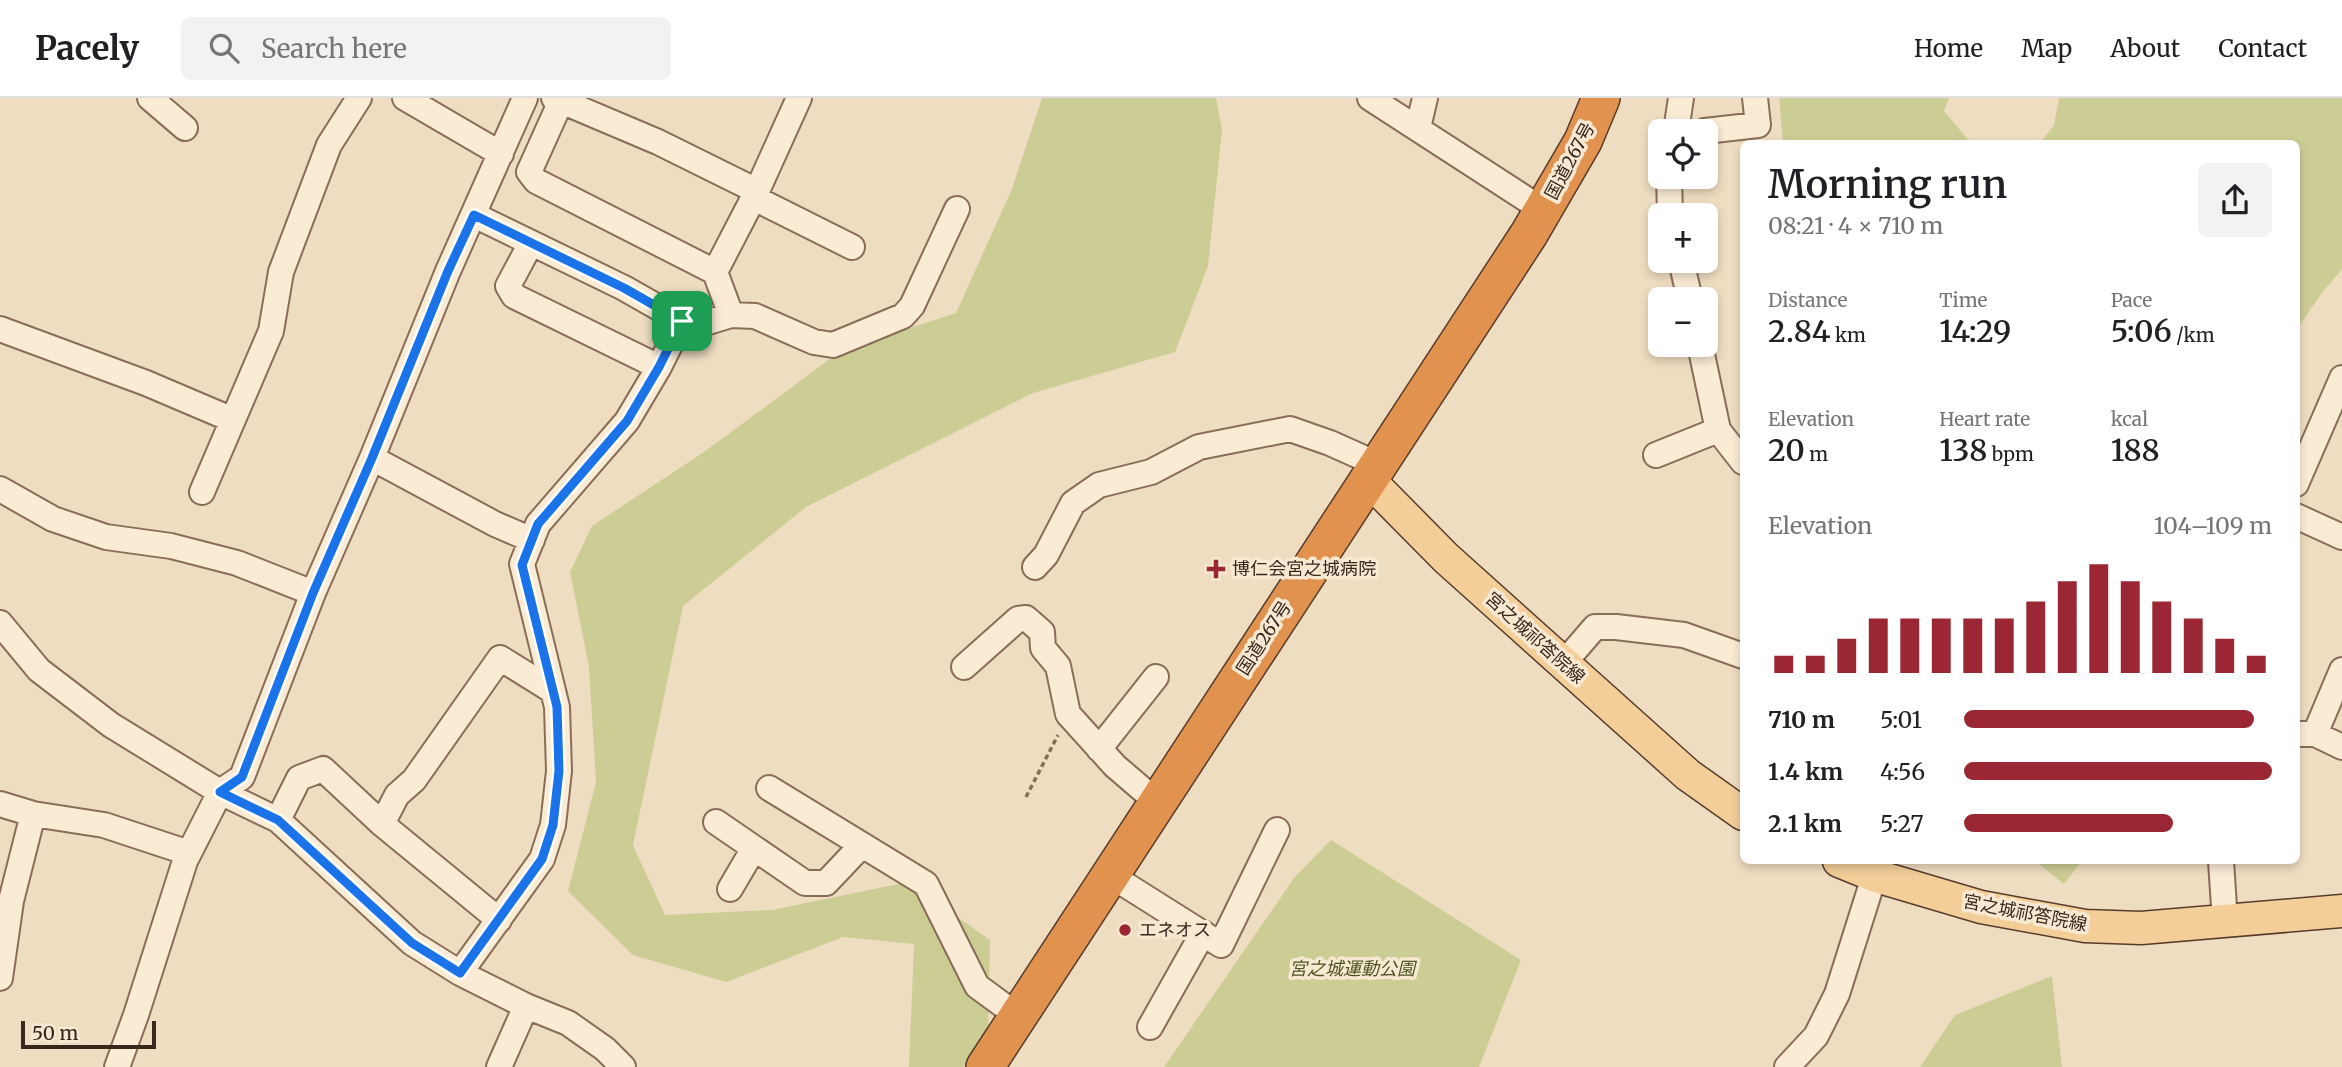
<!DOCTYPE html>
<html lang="en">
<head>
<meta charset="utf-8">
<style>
  :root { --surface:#fff; --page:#f2f2f2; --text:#202124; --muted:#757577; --line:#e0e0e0; --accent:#9a2733 }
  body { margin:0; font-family:Merriweather,"Noto Sans JP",serif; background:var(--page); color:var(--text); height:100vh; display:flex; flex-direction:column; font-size:26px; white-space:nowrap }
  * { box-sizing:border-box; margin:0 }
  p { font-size:23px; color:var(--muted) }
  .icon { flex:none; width:38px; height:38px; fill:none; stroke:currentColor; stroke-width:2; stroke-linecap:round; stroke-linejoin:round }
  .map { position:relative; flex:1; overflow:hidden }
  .side { position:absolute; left:1740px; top:42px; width:560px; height:724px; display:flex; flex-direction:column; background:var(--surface); border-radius:10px; box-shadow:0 4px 10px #0003 }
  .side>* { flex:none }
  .fabs { position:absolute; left:1648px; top:21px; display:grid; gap:14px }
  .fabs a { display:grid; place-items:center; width:70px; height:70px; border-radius:10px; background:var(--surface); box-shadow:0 4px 10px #0003; font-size:35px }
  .scale { position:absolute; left:21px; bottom:18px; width:135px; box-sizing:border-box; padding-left:7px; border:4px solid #38271d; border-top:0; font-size:19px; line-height:24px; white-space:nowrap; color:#38271d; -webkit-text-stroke:5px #f6e8d1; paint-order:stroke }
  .pin { position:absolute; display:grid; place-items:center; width:60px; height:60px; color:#fff; margin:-30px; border-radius:14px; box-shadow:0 4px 10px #0006 }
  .round { display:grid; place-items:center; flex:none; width:74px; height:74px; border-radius:10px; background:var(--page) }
  .headline { display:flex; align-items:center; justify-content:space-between; height:119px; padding:0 28px }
  h1 { font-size:38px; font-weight:600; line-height:52px }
  .figures { display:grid; grid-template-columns:repeat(3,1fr); gap:10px; height:119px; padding:7px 28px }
  .figures div { display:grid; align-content:center }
  .figures b { font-size:30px; font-weight:600 }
  .figures small { font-size:19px; font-weight:400 }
  .figures p { font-size:19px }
  .chart { height:196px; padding:14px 28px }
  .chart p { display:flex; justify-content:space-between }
  .chart svg { width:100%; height:126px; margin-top:7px; stroke:var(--accent); stroke-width:6 }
  ul { padding:0 28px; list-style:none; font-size:23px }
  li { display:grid; grid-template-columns:112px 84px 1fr; align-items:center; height:52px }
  li i { height:18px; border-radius:9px; background:var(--accent) }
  header { display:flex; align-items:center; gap:42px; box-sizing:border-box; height:98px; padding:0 35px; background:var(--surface); border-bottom:2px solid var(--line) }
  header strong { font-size:33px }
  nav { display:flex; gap:38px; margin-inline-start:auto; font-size:24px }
  .search { width:490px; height:63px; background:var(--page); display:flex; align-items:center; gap:18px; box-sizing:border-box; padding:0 24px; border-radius:10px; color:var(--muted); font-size:26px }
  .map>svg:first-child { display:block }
  .green { fill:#cccd95 }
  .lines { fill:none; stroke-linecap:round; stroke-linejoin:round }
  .minor-casing { stroke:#896d58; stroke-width:28 }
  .major-casing { stroke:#573c2d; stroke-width:35 }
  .highway-casing { stroke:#573c2d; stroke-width:40 }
  .path { stroke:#896d58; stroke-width:3.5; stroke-dasharray:5 3.5; stroke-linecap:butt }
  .minor { stroke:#faebd5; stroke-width:24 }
  .major { stroke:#f4ce98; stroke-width:32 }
  .highway { stroke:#e1924f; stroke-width:37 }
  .route-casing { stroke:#fff; stroke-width:14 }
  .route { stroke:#1a73e8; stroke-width:9 }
  .poi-dot { fill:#9a2733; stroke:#f6e8d1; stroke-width:2.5 }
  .labels { text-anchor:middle; stroke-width:7; stroke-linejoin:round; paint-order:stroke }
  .street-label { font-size:18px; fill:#38271d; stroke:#f6e8d1 }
  .poi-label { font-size:18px; fill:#38271d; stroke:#f6e8d1; text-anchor:start }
  .park-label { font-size:18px; font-style:italic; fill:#4e5523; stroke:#f6e8d1 }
</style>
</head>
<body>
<header>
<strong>Pacely</strong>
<div class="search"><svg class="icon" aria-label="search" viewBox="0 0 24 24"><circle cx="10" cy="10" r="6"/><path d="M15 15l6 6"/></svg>Search here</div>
<nav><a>Home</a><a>Map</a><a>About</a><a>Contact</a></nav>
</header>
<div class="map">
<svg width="2342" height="969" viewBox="0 0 2342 969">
  <rect width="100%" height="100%" fill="#efddc1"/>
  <path class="green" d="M1042,0H1216L1222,32L1208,168L1175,254L1033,295L806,409L683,508L633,747L665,817L772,812L908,784L990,842L988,939L963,969H909L914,846L843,839L726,884L633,857L568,793L596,684L589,569L570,474L592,428L704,354L842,252L956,215L1012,91Z
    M1779,0H1949L1944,13L1971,45H1783Z
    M2059,0H2342V171L2321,196L2296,233V46L2040,45L2054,27Z
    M1331,742L1521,862L1479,969H1164L1294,780Z
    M2035,763H2082L2064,786Z
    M2052,878L2062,969H1920L1955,917Z"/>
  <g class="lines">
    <g class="minor-casing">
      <path id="minor" d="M150,0L185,30
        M405,0L501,56
        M554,0L658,44L757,93
        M1370,0L1543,112
        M561,3L529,74L536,83L715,174
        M1418,30L1425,0
        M1676,33L1681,0
        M1705,33L1758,27L1755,0
        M1669,79L1670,117
        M754,100L852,149
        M474,117L624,190L682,223L702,226L731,217L715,174L757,93L799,0
        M531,145L508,188L514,198L659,269
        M1681,163L1690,201
        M731,217L755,218L814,244L833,247L903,218L912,208L957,111
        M0,231L146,285L233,322
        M1700,247L1718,332L1743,364
        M1656,357L1718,332
        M372,360L495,426L532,442
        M2296,386L2342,280
        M0,391L53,421L106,439L171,448L237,465L313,495
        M202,394L271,233L281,174L329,47L359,0
        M2296,418L2342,439
        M1035,469L1046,457L1073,405L1099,387L1151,374L1199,349L1290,331L1330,345L1377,366
        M0,525L39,572L111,627L220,694L278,722L412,845L460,875L526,908L568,925L605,951L623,969
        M1563,566L1595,529H1616L1684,537L1743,558
        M964,569L1018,521L1026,520L1042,534L1043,550L1058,568L1068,616L1115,668L1157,704
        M2296,636H2315L2342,649
        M2315,636L2342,572
        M1099,651L1156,579
        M769,690L926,786L977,888L1018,918
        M0,706L33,716L104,727L189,755
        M278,722L299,680L323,671L382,726L499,822
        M716,724L805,785H826L862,747
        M382,726L397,697L414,682L500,560L553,593
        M2221,763L2225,824
        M1110,777L1221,847L1277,732
        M730,791L754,750
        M460,875L542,761L553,727L559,673L557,609L522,466L538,426L627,323L659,269L682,223
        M0,880L11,803L33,716
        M1150,929L1203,835
        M117,969L136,917L185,763L220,694L242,679L313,495L372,360L448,173L525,0
        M499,969L526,908
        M1787,969L1816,938L1837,896L1879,763"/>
    </g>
    <g class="major-casing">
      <path id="major" d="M1367,380L1446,460L1688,677L1743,716
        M1839,763L1876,778L1981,809L2085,828L2141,830L2342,813"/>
    </g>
    <g class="highway-casing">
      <path id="highway" d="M985,969L1529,136L1583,43L1601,0"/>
    </g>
    <path class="path" d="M1026,699L1058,637"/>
    <use href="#minor" class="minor"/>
    <use href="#major" class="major"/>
    <use href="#highway" class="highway"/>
  </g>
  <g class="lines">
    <g class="route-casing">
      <path id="route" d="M474,117L624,190L682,223L659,269L627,323L538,426L522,467L557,609L559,673L553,727L542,761L460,875L412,845L278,722L220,694L242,679L313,495L372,360L448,173Z"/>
    </g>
    <use href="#route" class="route"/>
  </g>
  <g class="poi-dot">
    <path d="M1212.5 460.5h7v7h7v7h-7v7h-7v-7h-7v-7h7z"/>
    <circle cx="1125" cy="832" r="7"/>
  </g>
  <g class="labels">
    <g class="street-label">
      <text transform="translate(1570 63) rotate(-62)" y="6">国道267号</text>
      <text transform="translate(1264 540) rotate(-57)" y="6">国道267号</text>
      <text transform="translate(1535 540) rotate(42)" y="6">宮之城祁答院線</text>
      <text transform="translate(2025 815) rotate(11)" y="6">宮之城祁答院線</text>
    </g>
    <g class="poi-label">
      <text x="1232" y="477">博仁会宮之城病院</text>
      <text x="1139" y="838">エネオス</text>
    </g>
    <g class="park-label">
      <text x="1352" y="877">宮之城運動公園</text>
    </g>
  </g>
</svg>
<div class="fabs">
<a><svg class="icon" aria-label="locate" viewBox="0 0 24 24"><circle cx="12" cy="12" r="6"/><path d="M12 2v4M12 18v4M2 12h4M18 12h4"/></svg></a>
<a>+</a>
<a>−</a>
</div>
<div class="scale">50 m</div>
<div class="pin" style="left:682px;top:223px;background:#1e9e55"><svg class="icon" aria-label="arrive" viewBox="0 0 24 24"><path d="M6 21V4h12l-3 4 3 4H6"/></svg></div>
<section class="side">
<div class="headline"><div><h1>Morning run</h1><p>08:21 · 4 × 710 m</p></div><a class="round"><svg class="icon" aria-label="share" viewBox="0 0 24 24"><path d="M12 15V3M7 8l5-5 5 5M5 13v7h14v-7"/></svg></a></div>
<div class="figures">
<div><p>Distance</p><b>2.84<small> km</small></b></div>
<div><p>Time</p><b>14:29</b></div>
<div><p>Pace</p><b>5:06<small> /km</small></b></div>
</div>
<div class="figures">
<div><p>Elevation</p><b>20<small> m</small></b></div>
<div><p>Heart rate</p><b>138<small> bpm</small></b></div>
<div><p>kcal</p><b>188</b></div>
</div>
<div class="chart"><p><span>Elevation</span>104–109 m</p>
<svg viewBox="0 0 160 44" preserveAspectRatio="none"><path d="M5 44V38M15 44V38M25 44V32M35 44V25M45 44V25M55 44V25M65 44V25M75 44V25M85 44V19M95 44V12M105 44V6M115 44V12M125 44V19M135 44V25M145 44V32M155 44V38"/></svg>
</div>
<ul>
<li><b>710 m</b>5:01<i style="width:94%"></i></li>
<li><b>1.4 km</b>4:56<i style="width:100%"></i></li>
<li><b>2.1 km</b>5:27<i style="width:68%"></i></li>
</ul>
</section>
</div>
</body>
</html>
